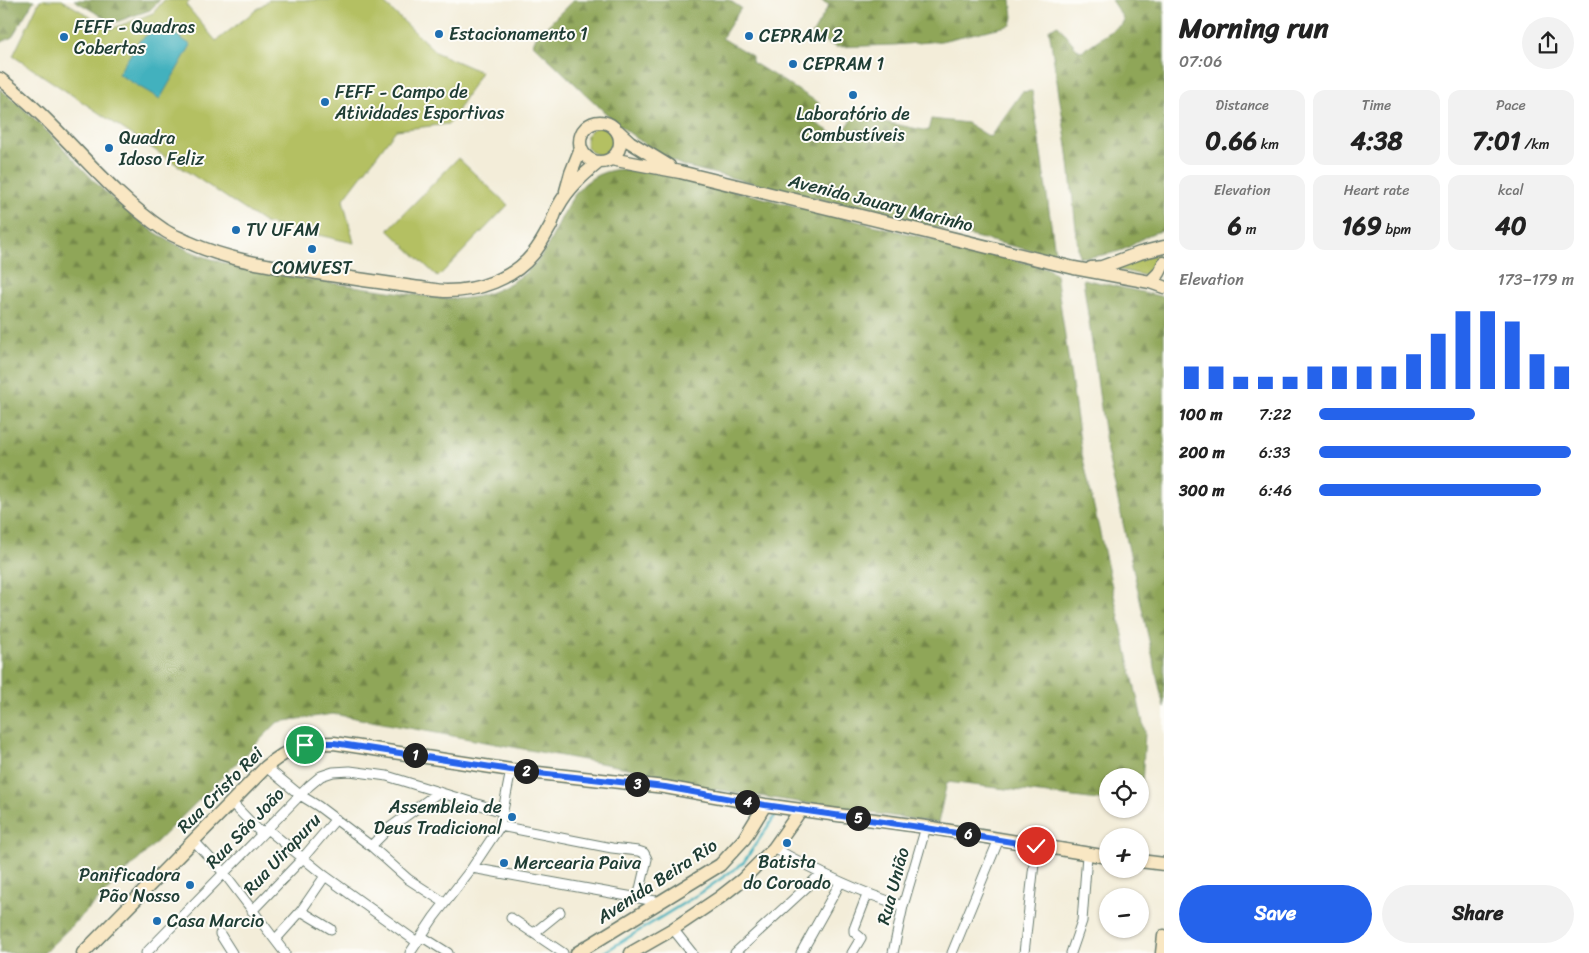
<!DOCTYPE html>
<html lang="en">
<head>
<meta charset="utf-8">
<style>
  :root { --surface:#fff; --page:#f2f2f2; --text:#222; --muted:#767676; --accent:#2563eb }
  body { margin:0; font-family:Sriracha,sans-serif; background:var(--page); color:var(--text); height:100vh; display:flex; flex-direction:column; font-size:19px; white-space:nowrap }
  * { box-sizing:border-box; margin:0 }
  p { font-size:16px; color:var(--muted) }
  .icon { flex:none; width:28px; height:28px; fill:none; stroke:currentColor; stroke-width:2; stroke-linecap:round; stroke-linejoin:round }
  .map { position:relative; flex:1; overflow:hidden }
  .panel { display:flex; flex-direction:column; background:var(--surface); width:425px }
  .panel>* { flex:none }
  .buttons { position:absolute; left:1099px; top:768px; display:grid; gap:10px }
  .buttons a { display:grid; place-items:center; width:50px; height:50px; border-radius:50%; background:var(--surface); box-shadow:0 1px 4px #0004; font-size:25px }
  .pin { position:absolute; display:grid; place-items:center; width:42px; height:42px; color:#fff; margin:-21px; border:2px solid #fff; border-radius:50%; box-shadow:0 1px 5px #0007 }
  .km { position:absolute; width:25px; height:25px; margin:-12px; border-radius:50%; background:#222; color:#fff; font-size:14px; line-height:25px; text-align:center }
  .round { display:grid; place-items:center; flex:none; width:52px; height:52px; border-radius:26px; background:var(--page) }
  .overview { display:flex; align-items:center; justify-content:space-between; height:85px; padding:0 15px }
  h1 { font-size:28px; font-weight:700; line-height:38px }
  .figures { display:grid; grid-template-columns:repeat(3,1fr); gap:8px; height:85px; padding:5px 15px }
  .figures div { display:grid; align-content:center; border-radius:12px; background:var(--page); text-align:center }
  .figures b { font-size:25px; font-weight:700 }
  .figures small { font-size:14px; font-weight:400 }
  .figures p { font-size:14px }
  .chart { height:140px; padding:10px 15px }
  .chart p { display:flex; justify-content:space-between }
  .chart svg { width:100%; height:90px; margin-top:5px; stroke:var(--accent); stroke-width:6 }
  .action { display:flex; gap:10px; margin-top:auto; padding:10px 15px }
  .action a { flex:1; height:58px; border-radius:30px; background:var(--accent); color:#fff; font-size:20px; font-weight:700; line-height:58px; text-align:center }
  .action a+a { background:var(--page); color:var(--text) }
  ul { padding:0 15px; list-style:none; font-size:16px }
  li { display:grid; grid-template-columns:80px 60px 1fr; align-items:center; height:38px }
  li i { height:12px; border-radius:6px; background:var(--accent) }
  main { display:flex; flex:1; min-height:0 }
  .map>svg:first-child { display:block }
  .forest { fill:url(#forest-firs); stroke:#577246 }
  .green { fill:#b4c062; stroke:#6a7e4b }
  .water { fill:#42b1be; stroke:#307779 }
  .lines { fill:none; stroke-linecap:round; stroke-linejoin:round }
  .stream { stroke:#42b1be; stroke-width:2.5 }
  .street-casing { stroke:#697b6e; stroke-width:11 }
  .secondary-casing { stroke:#697b6e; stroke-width:15 }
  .street { stroke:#fff; stroke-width:9 }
  .secondary { stroke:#f9e7c3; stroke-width:12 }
  .route-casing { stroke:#fff; stroke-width:10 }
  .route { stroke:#2563eb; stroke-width:6 }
  .poi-dot { fill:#1f6fb2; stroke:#fdfcf7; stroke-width:2 }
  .labels { text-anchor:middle; stroke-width:4; stroke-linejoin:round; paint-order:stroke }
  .poi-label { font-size:18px; fill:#1f3d34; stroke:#fdfcf7; text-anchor:start }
  .street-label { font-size:18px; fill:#1f3d34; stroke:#fdfcf7 }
</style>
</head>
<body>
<main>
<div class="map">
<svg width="1164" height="953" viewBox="0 0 1164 953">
  <defs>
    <pattern id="forest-firs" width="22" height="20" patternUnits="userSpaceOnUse" patternTransform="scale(1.25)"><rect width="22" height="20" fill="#8fa658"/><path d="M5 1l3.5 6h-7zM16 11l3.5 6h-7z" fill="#74884a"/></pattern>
  </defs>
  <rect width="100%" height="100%" fill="#fdfcf7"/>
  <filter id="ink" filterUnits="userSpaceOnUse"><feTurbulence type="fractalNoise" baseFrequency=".02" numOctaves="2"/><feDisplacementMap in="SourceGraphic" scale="10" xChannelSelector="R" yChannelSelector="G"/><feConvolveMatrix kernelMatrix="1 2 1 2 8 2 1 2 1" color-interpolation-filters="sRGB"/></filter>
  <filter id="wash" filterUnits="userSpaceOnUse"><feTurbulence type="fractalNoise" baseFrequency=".0096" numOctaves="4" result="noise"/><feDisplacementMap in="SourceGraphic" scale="20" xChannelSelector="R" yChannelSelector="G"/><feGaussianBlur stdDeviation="1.12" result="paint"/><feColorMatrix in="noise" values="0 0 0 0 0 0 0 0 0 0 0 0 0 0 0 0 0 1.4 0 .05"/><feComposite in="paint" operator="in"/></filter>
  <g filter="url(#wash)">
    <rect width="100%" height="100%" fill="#f3edd9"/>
    <path class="forest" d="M0,0H34L12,37L0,43Z
      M74,0H160L150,10L113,23Z
      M573,0H729L741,8L722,38L752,56V62L819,103L809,119L840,138L854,116L928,131L931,119L967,123L990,137L1022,92L1032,91L1055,252L1049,255L683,166L656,153L615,122L533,44L536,37Z
      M821,0H1011L1013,17L1011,25L941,41L894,45L836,47L812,35L829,5Z
      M1111,0H1164V231C1149,232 1141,240 1129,247C1118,253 1092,258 1079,257L1068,153L1049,29L1058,25L1078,50L1082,51L1123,23V18Z
      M0,89C50,126 85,179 134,217C192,263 247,270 318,281C360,287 403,293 446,299C453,299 461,299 468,298C493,295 522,280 538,260C563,229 566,178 614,170C635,166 661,174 682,178L1047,268L1056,274L1082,454L1145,732L1141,805L1140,776H1108L1107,801L947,782L938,823L659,781L649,772L333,714L278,722L44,953H0Z
      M1083,279L1164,297V708L1107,451Z"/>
    <path class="green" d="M40,0H62L111,29L153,13L164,0H190L186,5L216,41L269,0H381L437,53L481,72L449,124L396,130L343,200L354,243L265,223L13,56Z
      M586 141a14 14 0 1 1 28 0a14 14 0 1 1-28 0Z
      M458,158L508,205L438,277L388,230Z
      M1157,254L1158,267L1151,277L1107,267Z"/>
    <path class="water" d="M161,25L191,45L160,99L118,74L139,41Z"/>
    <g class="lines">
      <path class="stream" d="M603,953L702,892L743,863L779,810"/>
    </g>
  </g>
  <g filter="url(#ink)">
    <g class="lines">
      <g class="street-casing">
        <path id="street" d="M266,767L300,795L318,806L371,846L408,879L445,903
          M231,802L262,834
          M500,826L612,848L638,851L644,853L647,859L638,898
          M267,829L325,876L417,942
          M194,841L224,873L285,953
          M371,846L388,829L439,792
          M774,848C817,872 856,891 903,906
          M472,868L661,902
          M252,911L302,859L336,819
          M301,911L331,929
          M511,918L563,953
          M673,929L692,953
          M534,933L560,912
          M220,934L232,953
          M421,936L448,953
          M275,940L301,911L325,876
          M146,953L309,786L321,776L333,772L350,771L365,773L387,776L503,812
          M410,953L434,917L472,868L500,826L511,770
          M735,953L822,873
          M801,953L840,883
          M852,953L861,938L854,932V929L867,895
          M893,953L903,906L926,827
          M952,953L999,839
          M1024,953L1036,846
          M1071,953L1082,921L1087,855"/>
      </g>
      <g class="secondary-casing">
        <path id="secondary" d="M0,79C60,124 102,188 164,230C171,235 180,238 188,242C227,260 269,266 312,272C348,278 385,283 421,288C429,289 439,291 447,291C478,291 513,279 533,254C540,246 546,234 551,225C553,219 555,212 558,207C568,188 583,175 599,162
          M580 142a20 20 0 1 1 40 0a20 20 0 1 1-40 0Z
          M618,131L630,142L669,166
          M611,159L680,172L1074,268L1150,282L1164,287
          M566,191L571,173L581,148
          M1091,268L1102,267L1140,253L1164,247
          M1150,282L1159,273L1164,263
          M1140,861L1164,864
          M83,953L266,767C288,748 305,743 334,743L511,770L665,787L765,805L926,827L1108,857
          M577,953L720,865L744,839L765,805
          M631,953L673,929L719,898L742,880L774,848L800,811
          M1162,953L1164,936"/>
      </g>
      <use href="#street" class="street"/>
      <use href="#secondary" class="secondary"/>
    </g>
  </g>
  <g class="lines" filter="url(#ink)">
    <g class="route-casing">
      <path id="route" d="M305,745L316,743H334L511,770L665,787L765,805L926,828L1036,846"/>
    </g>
    <use href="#route" class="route"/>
  </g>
  <g class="poi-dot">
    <circle cx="439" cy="34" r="5"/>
    <circle cx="749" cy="36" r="5"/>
    <circle cx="64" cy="37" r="5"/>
    <circle cx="793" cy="64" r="5"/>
    <circle cx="853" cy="95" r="5"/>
    <circle cx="325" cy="102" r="5"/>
    <circle cx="109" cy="148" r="5"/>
    <circle cx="236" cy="230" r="5"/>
    <circle cx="312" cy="249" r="5"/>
    <circle cx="512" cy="817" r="5"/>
    <circle cx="787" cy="843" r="5"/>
    <circle cx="504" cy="863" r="5"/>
    <circle cx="190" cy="885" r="5"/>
    <circle cx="157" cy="921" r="5"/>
  </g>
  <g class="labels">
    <g class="poi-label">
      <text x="74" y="33">FEFF - Quadras<tspan x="74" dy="21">Cobertas</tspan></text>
      <text x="449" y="40">Estacionamento 1</text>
      <text x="759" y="42">CEPRAM 2</text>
      <text x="803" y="70">CEPRAM 1</text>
      <text x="335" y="98">FEFF - Campo de<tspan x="335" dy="21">Atividades Esportivas</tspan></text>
      <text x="853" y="120" text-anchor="middle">Laboratório de<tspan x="853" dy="21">Combustíveis</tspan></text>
      <text x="119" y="144">Quadra<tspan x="119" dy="21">Idoso Feliz</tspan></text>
      <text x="246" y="236">TV UFAM</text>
      <text x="312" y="274" text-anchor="middle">COMVEST</text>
      <text x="502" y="813" text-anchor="end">Assembleia de<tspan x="502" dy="21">Deus Tradicional</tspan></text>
      <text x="787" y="868" text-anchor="middle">Batista<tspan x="787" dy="21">do Coroado</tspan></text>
      <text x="514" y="869">Mercearia Paiva</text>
      <text x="180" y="881" text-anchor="end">Panificadora<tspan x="180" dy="21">Pão Nosso</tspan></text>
      <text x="167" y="927">Casa Marcio</text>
    </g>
    <g class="street-label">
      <text transform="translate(881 203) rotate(14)" y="6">Avenida Jauary Marinho</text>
      <text transform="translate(220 790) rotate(-45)" y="6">Rua Cristo Rei</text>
      <text transform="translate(245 828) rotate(-46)" y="6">Rua São João</text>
      <text transform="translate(282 854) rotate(-47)" y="6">Rua Uirapuru</text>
      <text transform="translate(657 881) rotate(-33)" y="6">Avenida Beira Rio</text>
      <text transform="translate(893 886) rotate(-75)" y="6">Rua União</text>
    </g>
  </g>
</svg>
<div class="buttons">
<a><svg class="icon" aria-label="locate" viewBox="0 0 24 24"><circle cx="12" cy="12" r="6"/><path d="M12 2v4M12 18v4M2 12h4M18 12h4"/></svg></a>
<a>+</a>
<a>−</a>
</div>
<div class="pin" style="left:305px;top:745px;background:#1e9e55"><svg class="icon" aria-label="arrive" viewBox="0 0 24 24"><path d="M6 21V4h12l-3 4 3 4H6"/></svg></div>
<div class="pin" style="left:1036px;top:846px;background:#d93025"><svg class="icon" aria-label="check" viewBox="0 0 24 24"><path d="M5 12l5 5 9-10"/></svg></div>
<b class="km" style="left:415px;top:755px">1</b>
<b class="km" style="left:526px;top:771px">2</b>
<b class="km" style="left:637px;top:784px">3</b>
<b class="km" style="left:747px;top:802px">4</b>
<b class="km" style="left:858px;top:818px">5</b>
<b class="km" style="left:968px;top:834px">6</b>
</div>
<section class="panel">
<div class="overview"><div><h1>Morning run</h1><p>07:06</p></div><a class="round"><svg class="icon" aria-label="share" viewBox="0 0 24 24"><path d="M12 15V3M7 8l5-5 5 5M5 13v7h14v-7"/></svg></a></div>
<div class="figures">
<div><p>Distance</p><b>0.66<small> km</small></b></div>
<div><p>Time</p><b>4:38</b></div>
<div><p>Pace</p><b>7:01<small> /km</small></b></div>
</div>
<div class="figures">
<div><p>Elevation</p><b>6<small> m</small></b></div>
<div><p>Heart rate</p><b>169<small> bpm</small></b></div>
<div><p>kcal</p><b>40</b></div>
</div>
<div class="chart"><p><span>Elevation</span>173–179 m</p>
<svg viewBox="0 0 160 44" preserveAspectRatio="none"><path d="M5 44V33M15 44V33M25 44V38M35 44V38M45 44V38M55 44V33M65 44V33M75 44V33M85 44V33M95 44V27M105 44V17M115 44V6M125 44V6M135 44V11M145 44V27M155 44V33"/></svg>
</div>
<ul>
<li><b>100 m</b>7:22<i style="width:61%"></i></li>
<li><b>200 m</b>6:33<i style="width:99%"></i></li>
<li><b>300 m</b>6:46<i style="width:87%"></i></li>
</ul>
<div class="action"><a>Save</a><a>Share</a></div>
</section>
</main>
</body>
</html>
